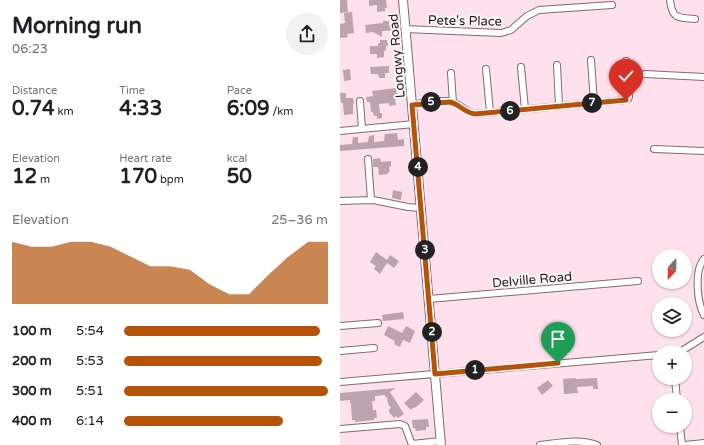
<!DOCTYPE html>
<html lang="en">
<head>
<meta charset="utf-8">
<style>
  :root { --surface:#fff; --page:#f2f2f2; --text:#202124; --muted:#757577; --accent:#b45309 }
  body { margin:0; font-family:"Varela Round",sans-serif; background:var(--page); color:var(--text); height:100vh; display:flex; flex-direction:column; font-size:15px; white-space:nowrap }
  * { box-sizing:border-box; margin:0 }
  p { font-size:13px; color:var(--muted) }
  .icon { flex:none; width:22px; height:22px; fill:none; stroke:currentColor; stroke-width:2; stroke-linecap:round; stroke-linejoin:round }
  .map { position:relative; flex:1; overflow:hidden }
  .drawer { display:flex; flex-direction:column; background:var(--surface); width:340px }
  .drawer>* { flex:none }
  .needle { width:26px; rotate:201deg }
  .controls { position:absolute; left:312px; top:249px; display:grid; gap:8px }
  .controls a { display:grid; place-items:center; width:40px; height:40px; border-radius:50%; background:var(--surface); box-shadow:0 1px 3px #0004; font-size:20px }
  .pin { position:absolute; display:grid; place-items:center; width:34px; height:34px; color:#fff; margin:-41px -17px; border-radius:50% 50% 50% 0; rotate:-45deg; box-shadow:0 0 4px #0007 }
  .pin .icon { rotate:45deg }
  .km { position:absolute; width:20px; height:20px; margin:-10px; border-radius:50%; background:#222; color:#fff; font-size:11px; line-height:20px; text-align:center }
  .round { display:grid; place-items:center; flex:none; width:42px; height:42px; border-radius:21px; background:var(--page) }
  .overview { display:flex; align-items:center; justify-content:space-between; height:68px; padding:0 12px }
  h1 { font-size:22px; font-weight:800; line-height:30px }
  .figures { display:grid; grid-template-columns:repeat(3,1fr); gap:6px; height:68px; padding:4px 12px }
  .figures div { display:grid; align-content:center }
  .figures b { font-size:20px; font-weight:800 }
  .figures small { font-size:11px; font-weight:400 }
  .figures p { font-size:11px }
  .chart { height:112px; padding:8px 12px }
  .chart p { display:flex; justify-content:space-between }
  .chart svg { width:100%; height:72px; margin-top:4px; fill:var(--accent); opacity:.7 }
  ul { padding:0 12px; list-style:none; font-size:13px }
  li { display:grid; grid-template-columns:64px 48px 1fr; align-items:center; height:30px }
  li i { height:10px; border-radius:5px; background:var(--accent) }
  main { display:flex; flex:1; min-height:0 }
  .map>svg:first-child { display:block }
  .building { fill:#bda3ad }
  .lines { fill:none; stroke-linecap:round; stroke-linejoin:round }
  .minor-casing { stroke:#826a74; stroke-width:8 }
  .tertiary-casing { stroke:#826a74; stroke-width:10 }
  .minor { stroke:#fff; stroke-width:6 }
  .tertiary { stroke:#fff; stroke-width:8 }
  .route-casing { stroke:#fff; stroke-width:8 }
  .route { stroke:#b45309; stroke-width:5 }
  .labels { text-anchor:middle; stroke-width:4; stroke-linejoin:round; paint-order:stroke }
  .street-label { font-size:13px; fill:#241b1f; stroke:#fbf6f8 }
</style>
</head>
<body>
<main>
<section class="drawer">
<div class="overview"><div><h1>Morning run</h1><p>06:23</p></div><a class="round"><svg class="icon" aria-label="share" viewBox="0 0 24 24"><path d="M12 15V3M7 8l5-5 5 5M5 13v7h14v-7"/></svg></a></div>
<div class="figures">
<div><p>Distance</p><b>0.74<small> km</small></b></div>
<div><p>Time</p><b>4:33</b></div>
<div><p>Pace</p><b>6:09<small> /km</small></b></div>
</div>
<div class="figures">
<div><p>Elevation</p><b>12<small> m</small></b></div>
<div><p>Heart rate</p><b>170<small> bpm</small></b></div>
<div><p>kcal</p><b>50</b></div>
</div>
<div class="chart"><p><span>Elevation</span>25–36 m</p>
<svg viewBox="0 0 160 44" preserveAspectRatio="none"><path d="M0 44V6L10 9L20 9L30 6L40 6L50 9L60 15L70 21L80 21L90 23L100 32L110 38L120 38L130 26L140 15L150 6L160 6V44z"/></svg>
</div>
<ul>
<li><b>100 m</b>5:54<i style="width:96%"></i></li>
<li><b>200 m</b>5:53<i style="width:97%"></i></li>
<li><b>300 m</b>5:51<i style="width:100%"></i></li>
<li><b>400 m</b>6:14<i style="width:78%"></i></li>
</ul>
</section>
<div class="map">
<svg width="364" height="445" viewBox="0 0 364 445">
  <rect width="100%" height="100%" fill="#fee1ed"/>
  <path class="building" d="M0,0H7L8,12L0,13Z
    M29,0H46L47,8H45V11L37,12V5L29,6Z
    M12,12L14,33L7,34L8,37L0,38V24L5,23L4,13Z
    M43,21H49V26L57,25L58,30L42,31V37L33,32L26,33L25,25L43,23Z
    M40,40H47L48,46H46V50L44,51V57L37,58V54H30V46H38V43H40Z
    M49,66V73H45V78H39L38,74H31L30,67Z
    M10,69L11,80L4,81L3,70Z
    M56,88L57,94H56V100H55L56,105L49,106V103L39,104L40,113H42V118L37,119V116H34L33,112H31L30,102H27L26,97L33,96L32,91Z
    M0,93H6V98H13L14,103L13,104V114L4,115L3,103H1Z
    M57,133L58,140L64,139V146L0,151V145L12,144L13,137H18V143L28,142L29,136L34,135V142L44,141L45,134Z
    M40,158L41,162L51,161V166L49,167L50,172H48V174L39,175L38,167H33V159Z
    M53,190L62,192L61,200L52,198Z
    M36,252L47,260L50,255L59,261L54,268L47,263L40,274L34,269L36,266L30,262Z
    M63,312L64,319L43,321L42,315Z
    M48,326L62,333L66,326L75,331L70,343L63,340L60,347L54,344L55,341L44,335Z
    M236,378V379L257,378L258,389H253V386L237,387L238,393L224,394L223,379Z
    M208,380L213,386L202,395L197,388Z
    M56,388L50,392L64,414L58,418L56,416L54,418L49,412V409L51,408L48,404L47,397H45V395L35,396V401H32L33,410H36L37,418H34V420L15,422V420H12L11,403H10V400L0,401V393Z
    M76,392L84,400L75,408L74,407L71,410L64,403Z
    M88,419L89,427H86V430L76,431L75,428H73L72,420Z"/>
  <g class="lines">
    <g class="minor-casing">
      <path id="minor" d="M330,0C332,19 338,18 355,19
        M65,29L161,33L171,30L187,16L199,10L272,5
        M251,60L254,103
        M217,65L219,106
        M181,67L185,109
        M146,69L150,112
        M111,73L113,103
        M305,74L364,77
        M20,101L22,129
        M72,105C82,103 104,99 113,102C121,105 126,113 135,114L285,100L288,99L289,97L286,61
        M0,131L74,124
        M314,149L364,151
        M28,159L31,200
        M0,201L33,200L68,207L81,208
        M364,259C354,270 357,302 364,315
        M89,299L298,281
        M0,326L38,323
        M0,351L34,348
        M340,352L364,337
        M335,378L337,400
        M0,382L319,355
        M340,426L342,445
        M0,429L60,424L65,426L72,445
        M72,444L101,441
        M200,445C218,443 240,438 257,445
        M345,445L364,443"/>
    </g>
    <g class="tertiary-casing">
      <path id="tertiary" d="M63,0L101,445"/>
    </g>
    <use href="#minor" class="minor"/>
    <use href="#tertiary" class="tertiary"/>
  </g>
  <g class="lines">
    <g class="route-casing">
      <path id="route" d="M218,363L95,374L72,105L110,102C119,104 125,113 135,114L286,100"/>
    </g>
    <use href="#route" class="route"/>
  </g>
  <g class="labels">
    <g class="street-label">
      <text transform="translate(125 20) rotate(1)" y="5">Pete's Place</text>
      <text transform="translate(56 56) rotate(-95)" y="5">Longwy Road</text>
      <text transform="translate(192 279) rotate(-5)" y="5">Delville Road</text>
    </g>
  </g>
</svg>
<div class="controls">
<a><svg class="needle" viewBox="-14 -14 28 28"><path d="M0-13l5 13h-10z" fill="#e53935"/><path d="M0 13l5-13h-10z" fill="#757577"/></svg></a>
<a><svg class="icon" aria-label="layers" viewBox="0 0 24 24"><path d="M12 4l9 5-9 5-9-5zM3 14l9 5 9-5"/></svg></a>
<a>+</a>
<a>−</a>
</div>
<div class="pin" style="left:218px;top:363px;background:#1e9e55"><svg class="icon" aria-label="arrive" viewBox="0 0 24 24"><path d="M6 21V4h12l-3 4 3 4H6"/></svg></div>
<div class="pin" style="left:286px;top:100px;background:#d93025"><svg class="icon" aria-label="check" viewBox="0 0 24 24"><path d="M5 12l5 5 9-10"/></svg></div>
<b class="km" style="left:135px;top:370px">1</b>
<b class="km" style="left:92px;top:332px">2</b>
<b class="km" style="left:85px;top:250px">3</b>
<b class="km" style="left:78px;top:167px">4</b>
<b class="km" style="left:91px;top:102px">5</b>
<b class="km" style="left:170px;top:111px">6</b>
<b class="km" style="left:252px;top:103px">7</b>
</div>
</main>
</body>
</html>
